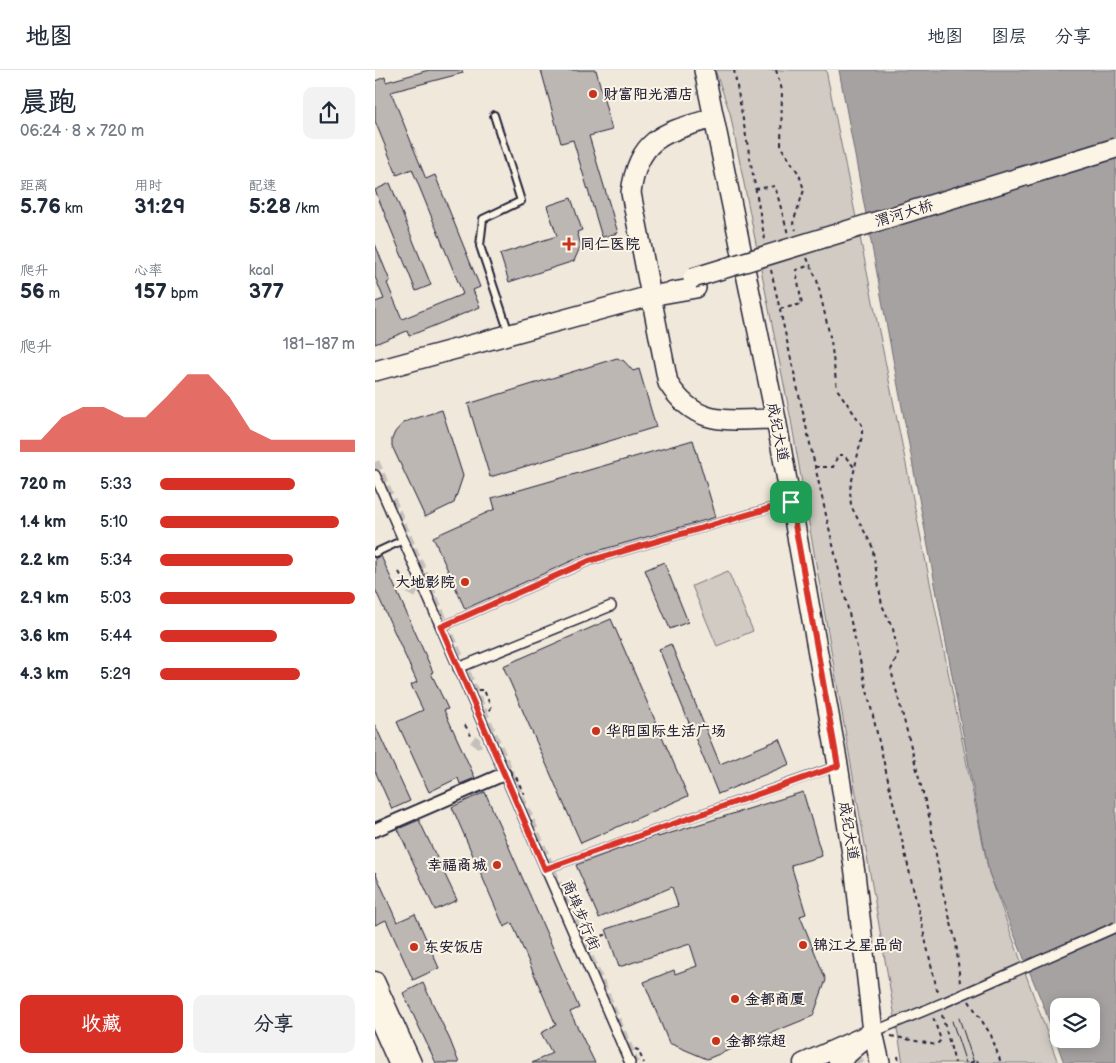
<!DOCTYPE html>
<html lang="zh">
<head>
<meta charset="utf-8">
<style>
  :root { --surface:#fff; --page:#f2f2f3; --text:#1f2937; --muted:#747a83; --line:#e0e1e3; --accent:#d93025 }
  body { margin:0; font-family:"Balsamiq Sans","LXGW WenKai TC",sans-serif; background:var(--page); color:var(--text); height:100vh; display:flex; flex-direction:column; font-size:19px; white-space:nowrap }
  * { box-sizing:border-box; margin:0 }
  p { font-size:16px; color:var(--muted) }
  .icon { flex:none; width:28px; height:28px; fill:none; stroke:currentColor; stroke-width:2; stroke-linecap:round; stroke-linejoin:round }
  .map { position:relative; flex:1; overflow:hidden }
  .drawer { display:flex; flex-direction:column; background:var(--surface); width:375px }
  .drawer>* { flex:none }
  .buttons { position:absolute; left:675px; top:928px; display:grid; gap:10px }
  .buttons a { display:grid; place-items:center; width:50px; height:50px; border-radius:10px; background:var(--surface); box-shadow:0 2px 12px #0003; font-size:25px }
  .pin { position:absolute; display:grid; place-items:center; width:42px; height:42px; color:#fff; margin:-21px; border-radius:10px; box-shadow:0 2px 8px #0006 }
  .round { display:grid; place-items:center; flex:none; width:52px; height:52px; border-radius:10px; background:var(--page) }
  .summary { display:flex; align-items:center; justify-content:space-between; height:85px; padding:0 20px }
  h1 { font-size:28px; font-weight:600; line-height:38px }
  .figures { display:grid; grid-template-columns:repeat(3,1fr); gap:8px; height:85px; padding:5px 20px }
  .figures div { display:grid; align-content:center }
  .figures b { font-size:21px; font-weight:600 }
  .figures small { font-size:14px; font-weight:400 }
  .figures p { font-size:14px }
  .chart { height:140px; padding:10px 20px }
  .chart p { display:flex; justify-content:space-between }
  .chart svg { width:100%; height:90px; margin-top:5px; fill:var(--accent); opacity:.7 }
  .primary-button { display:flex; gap:10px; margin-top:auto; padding:10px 20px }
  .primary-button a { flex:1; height:58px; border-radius:10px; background:var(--accent); color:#fff; font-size:20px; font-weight:600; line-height:58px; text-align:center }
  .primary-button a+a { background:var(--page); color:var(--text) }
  ul { padding:0 20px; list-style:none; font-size:16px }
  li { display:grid; grid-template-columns:80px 60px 1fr; align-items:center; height:38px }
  li i { height:12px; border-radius:6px; background:var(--accent) }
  header { display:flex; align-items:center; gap:30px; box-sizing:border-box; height:70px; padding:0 25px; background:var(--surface); border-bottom:1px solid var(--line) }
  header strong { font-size:24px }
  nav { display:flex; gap:28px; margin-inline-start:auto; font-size:18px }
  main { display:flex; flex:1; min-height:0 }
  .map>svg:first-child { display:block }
  .green { fill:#d1cbc3; stroke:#7a767f }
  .water { fill:#a6a2a2; stroke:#716f79; fill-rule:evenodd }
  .building { fill:#bcb7b3; stroke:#22223b }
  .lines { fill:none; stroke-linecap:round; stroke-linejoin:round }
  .pedestrian-tunnel { stroke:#c6c0bb; stroke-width:9; stroke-dasharray:9 4.5; stroke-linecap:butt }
  .service-casing { stroke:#22223b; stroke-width:10 }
  .pedestrian-casing { stroke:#22223b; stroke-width:12 }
  .minor-casing { stroke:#22223b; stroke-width:16 }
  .secondary-casing { stroke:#22223b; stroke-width:21 }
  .primary-casing { stroke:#22223b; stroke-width:22 }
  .path { stroke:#22223b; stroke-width:2; stroke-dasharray:4 4; stroke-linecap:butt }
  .service { stroke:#fcf5e5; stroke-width:6 }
  .pedestrian { stroke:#fcf5e5; stroke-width:9 }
  .minor { stroke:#fcf5e5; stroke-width:12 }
  .secondary { stroke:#fcf5e5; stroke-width:18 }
  .primary { stroke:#fcf5e5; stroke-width:19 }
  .tram { stroke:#22223b; stroke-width:1 }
  .pedestrian-bridge-casing { stroke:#22223b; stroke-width:12; stroke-linecap:butt }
  .primary-bridge-casing { stroke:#22223b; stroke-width:22; stroke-linecap:butt }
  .pedestrian-bridge { stroke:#fcf5e5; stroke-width:9 }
  .primary-bridge { stroke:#fcf5e5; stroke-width:19 }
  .route-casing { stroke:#fff; stroke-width:10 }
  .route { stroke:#d93025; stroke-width:6 }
  .poi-dot { fill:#c8321e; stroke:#fcf5e5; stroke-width:2 }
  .labels { text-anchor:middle; stroke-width:4; stroke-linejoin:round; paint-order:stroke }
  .poi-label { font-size:15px; font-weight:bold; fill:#22223b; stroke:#fcf5e5; text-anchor:start }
  .street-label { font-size:15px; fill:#22223b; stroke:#fcf5e5 }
</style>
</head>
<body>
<header>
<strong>地图</strong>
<nav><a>地图</a><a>图层</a><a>分享</a></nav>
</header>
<main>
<section class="drawer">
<div class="summary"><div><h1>晨跑</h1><p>06:24 · 8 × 720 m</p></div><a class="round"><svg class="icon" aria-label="share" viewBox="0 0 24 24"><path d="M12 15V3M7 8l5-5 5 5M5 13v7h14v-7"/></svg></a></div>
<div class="figures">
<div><p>距离</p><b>5.76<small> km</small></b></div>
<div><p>用时</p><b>31:29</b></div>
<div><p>配速</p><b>5:28<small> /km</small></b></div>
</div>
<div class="figures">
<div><p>爬升</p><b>56<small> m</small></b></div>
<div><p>心率</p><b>157<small> bpm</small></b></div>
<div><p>kcal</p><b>377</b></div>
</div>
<div class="chart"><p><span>爬升</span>181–187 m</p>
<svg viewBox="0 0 160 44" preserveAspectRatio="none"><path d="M0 44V38L10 38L20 27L30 22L40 22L50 27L60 27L70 17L80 6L90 6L100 17L110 33L120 38L130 38L140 38L150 38L160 38V44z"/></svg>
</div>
<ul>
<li><b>720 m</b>5:33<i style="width:69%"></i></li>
<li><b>1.4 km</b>5:10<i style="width:92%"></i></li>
<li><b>2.2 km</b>5:34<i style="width:68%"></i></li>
<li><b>2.9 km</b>5:03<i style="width:100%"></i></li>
<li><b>3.6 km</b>5:44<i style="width:60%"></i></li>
<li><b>4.3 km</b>5:29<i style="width:72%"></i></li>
</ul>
<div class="primary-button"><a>收藏</a><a>分享</a></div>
</section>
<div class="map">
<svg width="741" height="993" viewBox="0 0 741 993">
  <rect width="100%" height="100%" fill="#efe8db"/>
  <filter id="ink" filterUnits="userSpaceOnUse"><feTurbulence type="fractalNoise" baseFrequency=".02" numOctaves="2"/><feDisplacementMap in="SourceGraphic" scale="10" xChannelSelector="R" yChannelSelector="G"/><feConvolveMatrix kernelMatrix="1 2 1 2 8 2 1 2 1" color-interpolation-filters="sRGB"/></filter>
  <g filter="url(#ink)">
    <path class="green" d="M340,0H451L614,803L683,993H528L416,350L355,43Z
      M353,501L378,561L342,576L317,516Z"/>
    <path class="water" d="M464,0H741V993H689L669,937L614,803ZM684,936H716V969H684Z"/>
    <path class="building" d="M54,0H87L88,3L16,22L51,109L60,105L105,217L98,220L105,237L34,266L32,261L0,274V232L9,229L0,207V174L15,211L12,213L27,249L88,224L37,99L22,105L0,51V11L10,7L11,12Z
      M166,0H221L237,60L214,66L243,163L227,167L198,70L186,73Z
      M15,113L56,215L41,221L0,120Z
      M196,128L207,160L202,162L206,175L199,191L134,212L125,184L182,166L172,136Z
      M242,288L249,291L258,301L264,299L281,357L115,407L93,334Z
      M67,340L88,406L79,433L50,447L17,376V369L20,362L29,352Z
      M318,370L341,447L212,484L90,539L58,467L120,439L117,428Z
      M6,486L58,602L56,603L73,639L69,640L100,708L85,714L83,708L54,722L22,652L48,640L36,615L42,612L0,519V488Z
      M289,492L313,552L295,559L270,500Z
      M236,549L313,726L206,773L128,596Z
      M296,574L345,694L405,669L415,694L343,724L284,579Z
      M0,655L35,731L17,739L0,701Z
      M110,722L204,938L195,942L220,993H157L177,983L166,963L181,955L137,853L129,857L77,737Z
      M428,722L447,786L416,795L431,844L425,846L451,910L438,946L332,989L294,973L269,912L299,900L300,904L322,896L315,874L244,897L231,859L303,836L297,817L224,848L201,795L282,765L283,767Z
      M44,750L82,830L60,840L23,759Z
      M0,802L22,852L40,844L64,898L38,910L11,850L0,855Z
      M48,913L75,970L84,993H61L28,923Z"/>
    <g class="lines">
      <path class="pedestrian-tunnel" d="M0,392L260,993
        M34,520L43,524L57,521
        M98,669L103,673L120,667
        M478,980L480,979L485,993"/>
      <g class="service-casing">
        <path id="service" d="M119,45L146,131L108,149L105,176L134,263
          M0,483L28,470
          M66,557L214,491L415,432
          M170,799L462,696"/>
      </g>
      <g class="pedestrian-casing">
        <path id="pedestrian" d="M0,405L255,993
          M83,598L236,536
          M498,962L570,932"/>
      </g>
      <g class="minor-casing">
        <path id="minor" d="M0,760L129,704"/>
      </g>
      <g class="secondary-casing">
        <path id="secondary" d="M0,911L37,993
          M0,941L23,993
          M428,993L498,962
          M463,993L487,972"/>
      </g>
      <g class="primary-casing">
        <path id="primary" d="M329,0L401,349L463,695L480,803L498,962L505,993
          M339,48C291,62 263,66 256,123L293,313C322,359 353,349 401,349
          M0,301L275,226L321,218"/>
      </g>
      <path class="path" d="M359,0L390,171
        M401,0L407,20L406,77L424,104L429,120L418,153L421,160
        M380,119L400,116L413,164
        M432,188L442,210L456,271L462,319L487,355V366L475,419L476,436L497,476L507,535L518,559L523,584L516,600L555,750L567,819L581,872L585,913
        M396,200L451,445L563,924
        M405,239L427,234L421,200L436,195
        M440,397H458L463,385H469L479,397
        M24,502L34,520
        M103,620H109L116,637L114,643
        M90,655L98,669
        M141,707L149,724
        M212,871L233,864
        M594,931L616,965L626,993
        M567,945L580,993
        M516,966L561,975L566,970L558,947
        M260,979L263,980L269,993
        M523,986L524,993
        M595,993L602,990L603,993"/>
      <use href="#service" class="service"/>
      <use href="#pedestrian" class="pedestrian"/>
      <use href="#minor" class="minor"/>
      <use href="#secondary" class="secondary"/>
      <use href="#primary" class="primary"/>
      <path class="tram" d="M584,948L599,993
        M577,951L591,993"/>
      <g class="pedestrian-bridge-casing">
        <path id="pedestrian-bridge" d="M570,932L741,857"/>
      </g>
      <g class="primary-bridge-casing">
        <path id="primary-bridge" d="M318,208L741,78"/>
      </g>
      <use href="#pedestrian-bridge" class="pedestrian-bridge"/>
      <use href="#primary-bridge" class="primary-bridge"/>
    </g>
  </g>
  <g class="lines" filter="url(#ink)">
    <g class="route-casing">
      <path id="route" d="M416,432L463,696L170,799L66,557L214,491Z"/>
    </g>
    <use href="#route" class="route"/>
  </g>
  <g class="poi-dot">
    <circle cx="218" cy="24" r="5"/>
    <path d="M191.5 166.5h5v5h5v5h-5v5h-5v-5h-5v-5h5z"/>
    <circle cx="90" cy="512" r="5"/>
    <circle cx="221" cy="661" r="5"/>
    <circle cx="122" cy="795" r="5"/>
    <circle cx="428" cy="875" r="5"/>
    <circle cx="39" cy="877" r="5"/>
    <circle cx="360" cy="929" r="5"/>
    <circle cx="341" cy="971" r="5"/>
  </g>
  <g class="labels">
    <g class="poi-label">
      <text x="228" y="29">财富阳光酒店</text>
      <text x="205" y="179">同仁医院</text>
      <text x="80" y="517" text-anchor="end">大地影院</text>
      <text x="231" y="666">华阳国际生活广场</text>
      <text x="112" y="800" text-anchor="end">幸福商城</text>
      <text x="438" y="880">锦江之星品尚</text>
      <text x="49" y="882">东安饭店</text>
      <text x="370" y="934">金都商厦</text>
      <text x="351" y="976">金都综超</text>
    </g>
    <g class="street-label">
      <text transform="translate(529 143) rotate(-17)" y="5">渭河大桥</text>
      <text transform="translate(403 362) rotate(79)" y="5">成纪大道</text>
      <text transform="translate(474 761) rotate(81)" y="5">成纪大道</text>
      <text transform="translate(206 845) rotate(67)" y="5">商埠步行街</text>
    </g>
  </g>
</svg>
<div class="buttons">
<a><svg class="icon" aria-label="layers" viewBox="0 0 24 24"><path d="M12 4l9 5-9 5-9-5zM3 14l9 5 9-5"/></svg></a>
</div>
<div class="pin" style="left:416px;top:432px;background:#1e9e55"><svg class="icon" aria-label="arrive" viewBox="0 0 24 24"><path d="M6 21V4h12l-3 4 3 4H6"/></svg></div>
</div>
</main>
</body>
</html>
